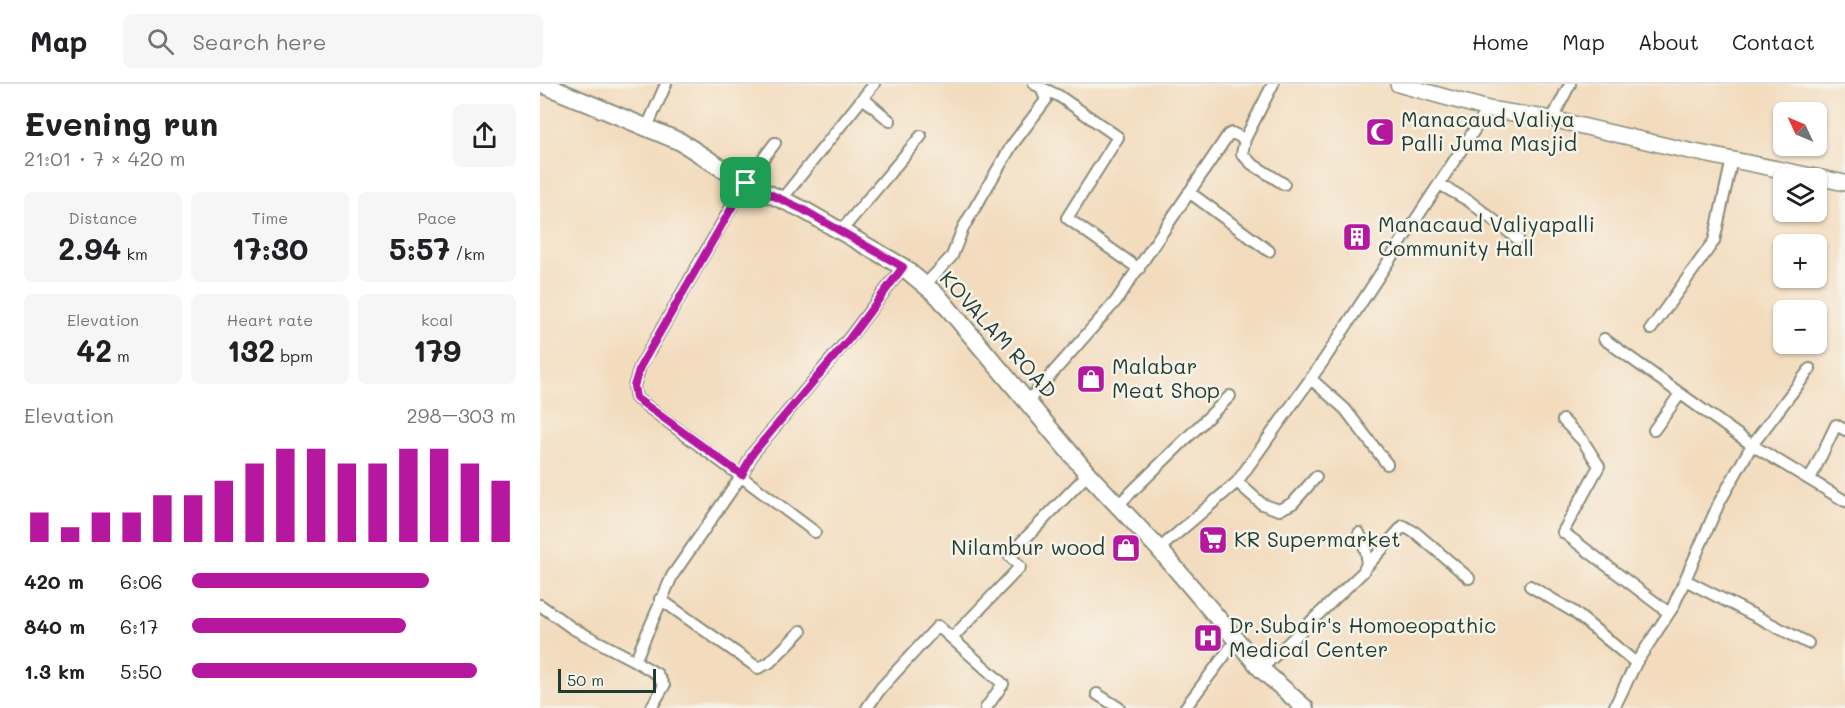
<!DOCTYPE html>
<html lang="en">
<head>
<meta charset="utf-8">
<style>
  :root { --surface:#fff; --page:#f6f6f6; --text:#202124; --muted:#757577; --line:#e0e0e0; --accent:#b5179e }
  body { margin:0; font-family:Mali,sans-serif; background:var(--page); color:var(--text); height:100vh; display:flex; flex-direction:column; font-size:22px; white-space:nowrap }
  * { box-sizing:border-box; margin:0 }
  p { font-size:20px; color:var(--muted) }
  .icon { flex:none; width:33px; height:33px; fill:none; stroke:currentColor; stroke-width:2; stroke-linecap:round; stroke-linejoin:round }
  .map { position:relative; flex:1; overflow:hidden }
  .details { display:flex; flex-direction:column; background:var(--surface); width:540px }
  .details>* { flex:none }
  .needle { width:39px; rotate:314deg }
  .controls { position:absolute; left:1233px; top:18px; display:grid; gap:12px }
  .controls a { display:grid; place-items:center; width:54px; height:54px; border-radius:9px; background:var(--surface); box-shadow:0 2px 4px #0004; font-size:30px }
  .scale { position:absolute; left:18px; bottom:15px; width:98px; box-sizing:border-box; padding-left:6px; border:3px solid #1f3d34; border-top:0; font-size:16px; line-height:21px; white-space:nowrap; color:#1f3d34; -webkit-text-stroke:4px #f7f3e8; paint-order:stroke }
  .pin { position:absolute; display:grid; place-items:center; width:51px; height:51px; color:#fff; margin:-26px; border-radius:12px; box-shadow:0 3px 9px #0006 }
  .round { display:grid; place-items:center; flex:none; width:63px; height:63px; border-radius:9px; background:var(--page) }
  .head { display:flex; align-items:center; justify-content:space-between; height:102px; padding:0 24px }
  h1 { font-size:33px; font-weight:700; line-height:45px }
  .stats { display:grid; grid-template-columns:repeat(3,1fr); gap:9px; height:102px; padding:6px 24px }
  .stats div { display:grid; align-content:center; border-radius:9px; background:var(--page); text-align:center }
  .stats b { font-size:30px; font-weight:700 }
  .stats small { font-size:16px; font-weight:400 }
  .stats p { font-size:16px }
  .chart { height:168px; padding:12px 24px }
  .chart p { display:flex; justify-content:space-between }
  .chart svg { width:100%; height:108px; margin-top:6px; stroke:var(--accent); stroke-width:6 }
  ul { padding:0 24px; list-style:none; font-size:20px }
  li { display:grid; grid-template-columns:96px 72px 1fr; align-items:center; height:45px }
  li i { height:15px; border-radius:8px; background:var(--accent) }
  header { display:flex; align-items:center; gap:36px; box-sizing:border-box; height:84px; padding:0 30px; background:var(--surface); border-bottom:2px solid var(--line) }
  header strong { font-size:28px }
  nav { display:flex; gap:33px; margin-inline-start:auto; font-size:21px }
  .search { width:420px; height:54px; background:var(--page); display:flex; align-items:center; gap:15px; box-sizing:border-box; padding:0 21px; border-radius:9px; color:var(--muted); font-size:22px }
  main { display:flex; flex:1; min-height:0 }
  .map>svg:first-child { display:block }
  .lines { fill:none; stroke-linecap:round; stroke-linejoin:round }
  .street-casing { stroke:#898c79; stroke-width:14 }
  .secondary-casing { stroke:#898c79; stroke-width:18 }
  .primary-casing { stroke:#898c79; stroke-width:20 }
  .street { stroke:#fff; stroke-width:10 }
  .secondary { stroke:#fff; stroke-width:15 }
  .primary { stroke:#fff; stroke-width:16 }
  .route-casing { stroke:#fff; stroke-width:12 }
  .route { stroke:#b5179e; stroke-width:8 }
  .labels { text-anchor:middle; stroke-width:5; stroke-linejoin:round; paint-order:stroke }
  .poi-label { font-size:21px; fill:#1f3d34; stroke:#f7f3e8; text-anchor:start }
  .street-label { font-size:21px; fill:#1f3d34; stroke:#f7f3e8 }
</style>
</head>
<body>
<header>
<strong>Map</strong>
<div class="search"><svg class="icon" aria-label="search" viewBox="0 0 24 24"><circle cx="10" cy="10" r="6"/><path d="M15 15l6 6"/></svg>Search here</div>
<nav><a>Home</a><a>Map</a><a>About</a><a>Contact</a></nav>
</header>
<main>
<section class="details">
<div class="head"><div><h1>Evening run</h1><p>21:01 · 7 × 420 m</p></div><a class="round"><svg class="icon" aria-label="share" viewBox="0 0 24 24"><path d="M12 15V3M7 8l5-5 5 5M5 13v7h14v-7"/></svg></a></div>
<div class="stats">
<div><p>Distance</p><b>2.94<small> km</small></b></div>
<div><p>Time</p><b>17:30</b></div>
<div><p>Pace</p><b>5:57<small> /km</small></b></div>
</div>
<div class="stats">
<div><p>Elevation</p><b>42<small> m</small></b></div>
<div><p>Heart rate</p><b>132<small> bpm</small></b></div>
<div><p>kcal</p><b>179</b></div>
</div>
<div class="chart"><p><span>Elevation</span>298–303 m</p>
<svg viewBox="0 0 160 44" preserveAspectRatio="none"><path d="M5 44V32M15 44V38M25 44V32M35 44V32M45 44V25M55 44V25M65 44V19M75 44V12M85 44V6M95 44V6M105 44V12M115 44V12M125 44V6M135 44V6M145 44V12M155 44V19"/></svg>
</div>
<ul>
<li><b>420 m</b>6:06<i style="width:73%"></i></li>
<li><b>840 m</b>6:17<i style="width:66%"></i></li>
<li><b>1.3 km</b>5:50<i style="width:88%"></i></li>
</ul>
</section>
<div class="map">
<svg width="1305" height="624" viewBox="0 0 1305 624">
  <rect width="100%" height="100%" fill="#f7f3e8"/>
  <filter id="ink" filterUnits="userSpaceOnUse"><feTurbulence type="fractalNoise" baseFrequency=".0167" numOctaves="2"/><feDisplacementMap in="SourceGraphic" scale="12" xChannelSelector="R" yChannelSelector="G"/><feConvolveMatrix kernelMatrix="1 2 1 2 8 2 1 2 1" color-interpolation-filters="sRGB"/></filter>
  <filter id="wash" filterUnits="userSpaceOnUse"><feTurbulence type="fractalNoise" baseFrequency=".008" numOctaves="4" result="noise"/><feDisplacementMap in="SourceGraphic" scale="24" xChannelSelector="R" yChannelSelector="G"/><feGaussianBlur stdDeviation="1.35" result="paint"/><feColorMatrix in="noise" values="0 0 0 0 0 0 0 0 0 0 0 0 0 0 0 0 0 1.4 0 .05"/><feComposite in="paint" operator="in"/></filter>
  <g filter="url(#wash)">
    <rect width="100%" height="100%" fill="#f3dcbe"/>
  </g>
  <g filter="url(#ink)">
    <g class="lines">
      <g class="street-casing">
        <path id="street" d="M494,0L519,12L578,53L527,134L599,185
          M733,0L705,55L702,70L712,80L744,100
          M323,14L350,37
          M1012,35L1030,0
          M107,43L126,0
          M235,59L205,99L100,283L94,302L96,314L275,448
          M899,100L929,117L978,155
          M649,108L729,167
          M242,115L334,0
          M301,147L381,52
          M385,201L412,172L423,144L472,61L506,16L500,1
          M1111,245L1174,157L1192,75
          M1064,255L1212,361L1270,285
          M771,295L805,325L847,380
          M488,317L576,217L688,51L692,49L705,55
          M1023,336L1043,357L1059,382L1023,448L1129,529
          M1114,346L1140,310
          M1270,395L1296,341L1305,346
          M697,398L722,420L739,426L753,419L776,393
          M578,421L690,312
          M619,465L697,398L784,276L948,25
          M827,482L863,442L876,449L929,494
          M1147,497L1268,559
          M990,502L1034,528L1096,579
          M120,515L218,584L229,579L261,547
          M0,521L32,544L95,577
          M412,554L480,483L469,471L548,390
          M721,585L823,488C832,475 824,462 819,449
          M557,610L579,624
          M111,624L124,602L117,590L95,577L132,492L202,391L213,369L310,253L363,183
          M327,624L341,604L398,542L463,600L446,624
          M645,624L697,555
          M1074,624L1096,579L1133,523L1179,419L1212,361L1305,417"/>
      </g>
      <g class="secondary-casing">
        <path id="secondary" d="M858,0L948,25L1012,35L1140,65L1305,99"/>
      </g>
      <g class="primary-casing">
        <path id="primary" d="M2,0L141,58L205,99L262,125L363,183L398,212L548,390L619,465L721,585L765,624"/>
      </g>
      <use href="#street" class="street"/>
      <use href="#secondary" class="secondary"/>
      <use href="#primary" class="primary"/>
    </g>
  </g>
  <g class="lines" filter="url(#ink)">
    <g class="route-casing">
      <path id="route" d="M206,99L262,125L363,183L310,254L213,369L202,391L96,314L94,302L100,283Z"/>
    </g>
    <use href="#route" class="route"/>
  </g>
  <defs>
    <g id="mosque-square" transform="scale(1.5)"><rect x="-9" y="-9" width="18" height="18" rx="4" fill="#b5179e" stroke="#f7f3e8"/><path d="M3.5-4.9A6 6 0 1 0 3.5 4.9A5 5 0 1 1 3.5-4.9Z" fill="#fff"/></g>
    <g id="building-square" transform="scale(1.5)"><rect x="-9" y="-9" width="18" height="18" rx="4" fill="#b5179e" stroke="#f7f3e8"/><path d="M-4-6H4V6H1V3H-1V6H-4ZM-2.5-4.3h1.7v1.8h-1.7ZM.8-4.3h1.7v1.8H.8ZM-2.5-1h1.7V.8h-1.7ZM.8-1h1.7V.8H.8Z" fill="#fff"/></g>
    <g id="shop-square" transform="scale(1.5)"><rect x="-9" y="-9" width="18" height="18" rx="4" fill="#b5179e" stroke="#f7f3e8"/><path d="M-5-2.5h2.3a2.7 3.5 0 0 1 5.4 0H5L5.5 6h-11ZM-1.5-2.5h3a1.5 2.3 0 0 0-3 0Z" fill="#fff"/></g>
    <g id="supermarket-square" transform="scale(1.5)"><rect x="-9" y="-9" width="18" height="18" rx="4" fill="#b5179e" stroke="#f7f3e8"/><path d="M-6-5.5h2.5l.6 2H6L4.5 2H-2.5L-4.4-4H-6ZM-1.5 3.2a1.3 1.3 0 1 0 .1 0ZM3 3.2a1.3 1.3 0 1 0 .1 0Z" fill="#fff"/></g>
    <g id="hospital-square" transform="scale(1.5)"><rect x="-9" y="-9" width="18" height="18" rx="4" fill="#b5179e" stroke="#f7f3e8"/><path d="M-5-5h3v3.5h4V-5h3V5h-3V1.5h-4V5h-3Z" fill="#fff"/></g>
  </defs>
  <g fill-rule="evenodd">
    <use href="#mosque-square" x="840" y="48"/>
    <use href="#building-square" x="817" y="153"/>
    <use href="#shop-square" x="551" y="295"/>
    <use href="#supermarket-square" x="673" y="456"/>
    <use href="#shop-square" x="586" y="464"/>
    <use href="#hospital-square" x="668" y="554"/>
  </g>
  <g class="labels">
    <g class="poi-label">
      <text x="861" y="43">Manacaud Valiya<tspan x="861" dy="24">Palli Juma Masjid</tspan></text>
      <text x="838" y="148">Manacaud Valiyapalli<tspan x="838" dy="24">Community Hall</tspan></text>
      <text x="572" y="290">Malabar<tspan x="572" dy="24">Meat Shop</tspan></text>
      <text x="694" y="463">KR Supermarket</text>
      <text x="565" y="471" text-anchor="end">Nilambur wood</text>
      <text x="689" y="549">Dr.Subair's Homoeopathic<tspan x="689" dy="24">Medical Center</tspan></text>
    </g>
    <g class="street-label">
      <text transform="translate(458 251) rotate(48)" y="7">KOVALAM ROAD</text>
    </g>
  </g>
</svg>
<div class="controls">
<a><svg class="needle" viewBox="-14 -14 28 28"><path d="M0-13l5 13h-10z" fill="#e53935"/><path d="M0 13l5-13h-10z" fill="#757577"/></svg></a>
<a><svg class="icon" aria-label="layers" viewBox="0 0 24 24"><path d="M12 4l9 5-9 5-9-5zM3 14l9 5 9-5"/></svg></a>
<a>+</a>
<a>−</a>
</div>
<div class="scale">50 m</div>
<div class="pin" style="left:206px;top:99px;background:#1e9e55"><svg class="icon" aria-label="arrive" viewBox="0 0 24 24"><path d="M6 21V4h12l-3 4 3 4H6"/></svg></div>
</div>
</main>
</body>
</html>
